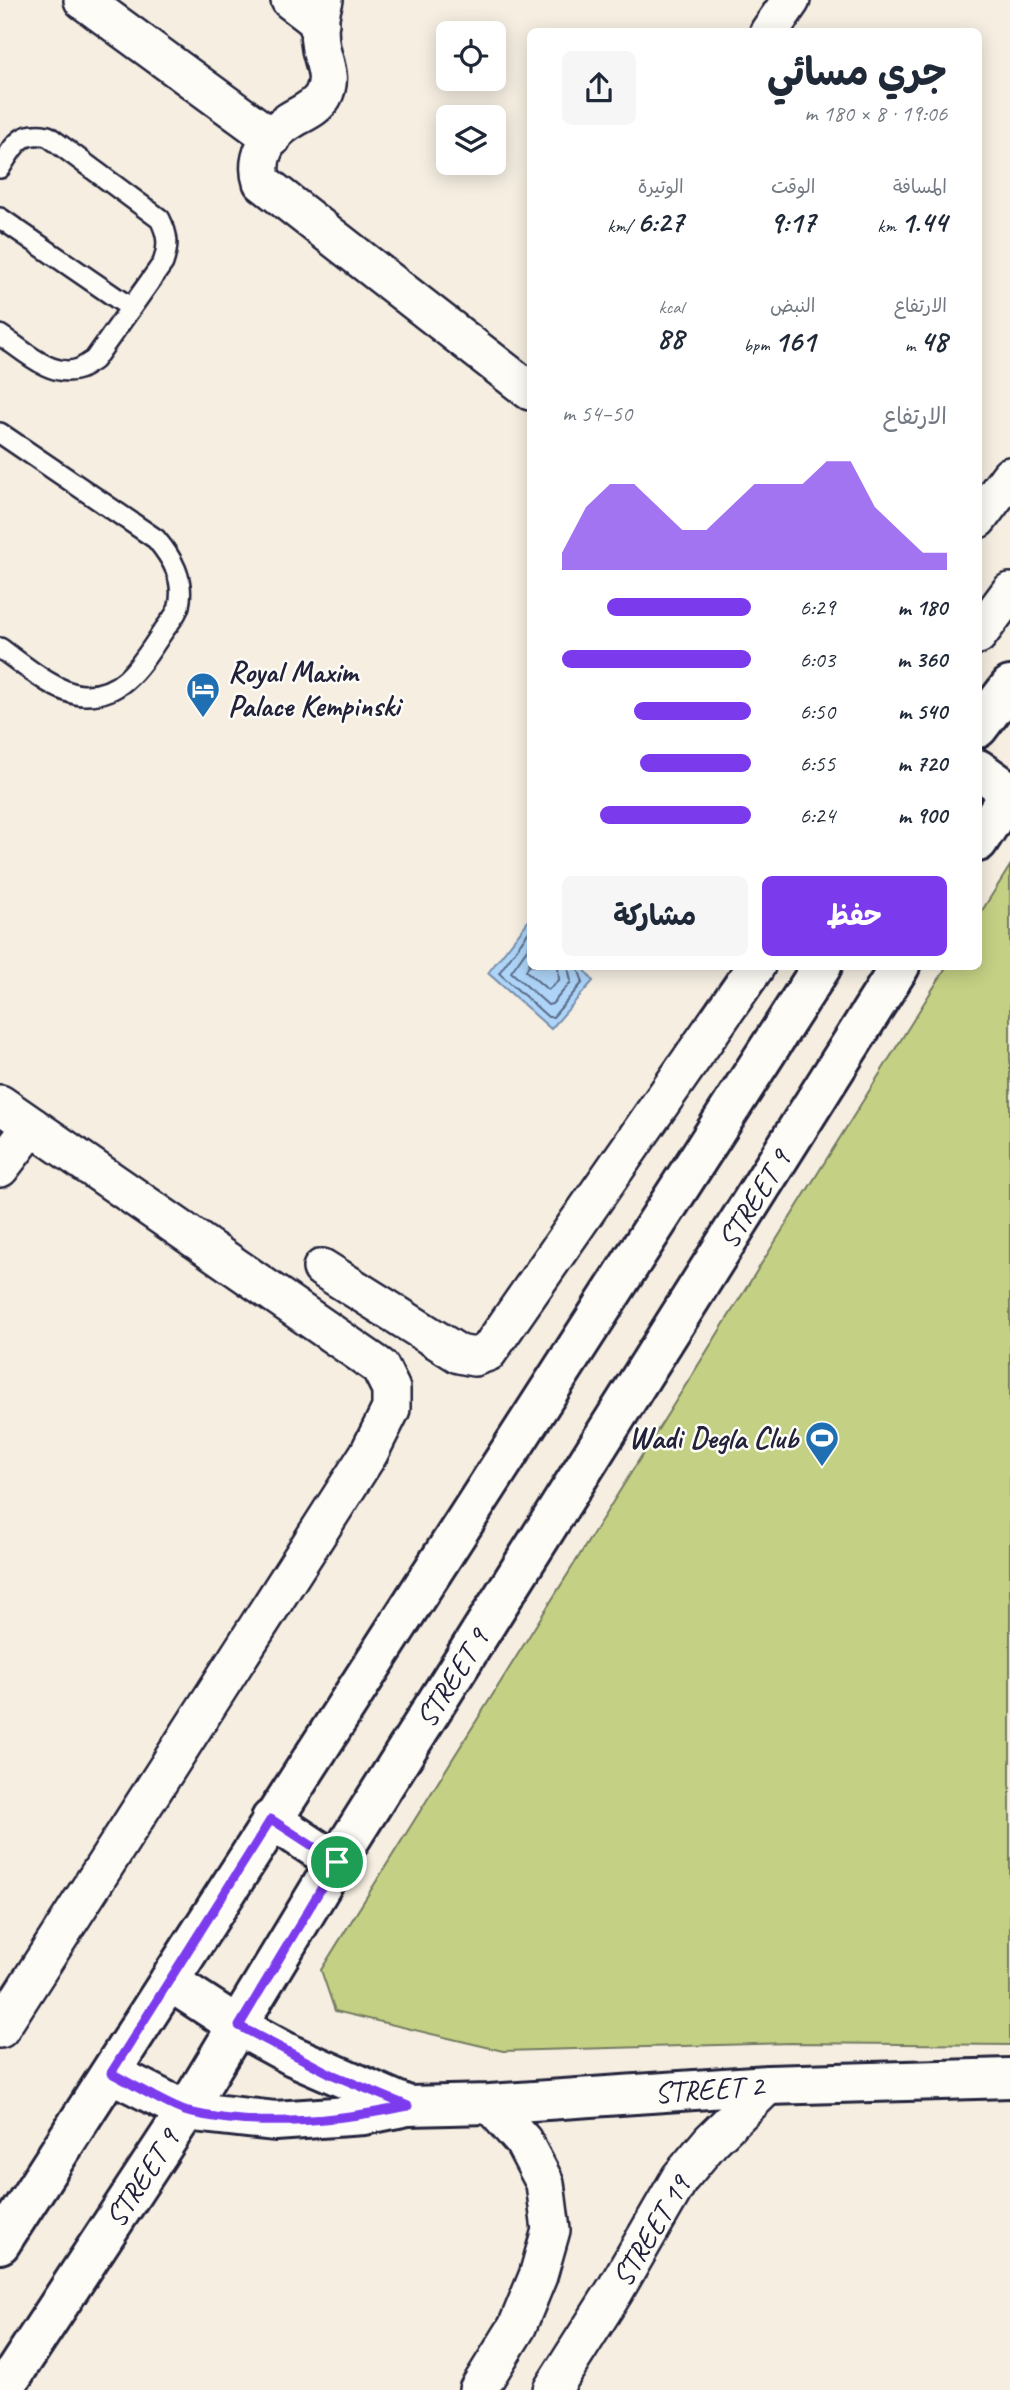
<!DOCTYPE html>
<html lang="ar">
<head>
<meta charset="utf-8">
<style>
  :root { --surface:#fff; --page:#f6f6f7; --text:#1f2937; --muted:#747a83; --accent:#7c3aed }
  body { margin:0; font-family:Caveat,"Playpen Sans Arabic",sans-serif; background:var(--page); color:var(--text); direction:rtl; height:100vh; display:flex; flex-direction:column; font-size:26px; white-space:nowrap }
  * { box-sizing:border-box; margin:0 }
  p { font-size:23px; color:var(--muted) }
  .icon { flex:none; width:38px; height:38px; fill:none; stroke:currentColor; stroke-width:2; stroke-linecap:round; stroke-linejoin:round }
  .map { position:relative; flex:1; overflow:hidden; direction:ltr }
  .panel { position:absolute; left:527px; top:28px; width:455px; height:942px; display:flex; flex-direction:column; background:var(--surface); border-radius:10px; box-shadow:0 4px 18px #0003; direction:rtl }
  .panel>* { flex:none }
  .tools { position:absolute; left:436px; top:21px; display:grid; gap:14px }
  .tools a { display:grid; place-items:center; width:70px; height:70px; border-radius:10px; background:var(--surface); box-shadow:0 4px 18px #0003; font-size:35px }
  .pin { position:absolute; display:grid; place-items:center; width:60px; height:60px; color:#fff; margin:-30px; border:4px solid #fff; border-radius:50%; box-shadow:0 2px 7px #0007 }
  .round { display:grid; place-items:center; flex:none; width:74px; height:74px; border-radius:10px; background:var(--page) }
  .head { display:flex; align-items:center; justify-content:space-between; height:119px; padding:0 35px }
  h1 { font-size:38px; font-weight:700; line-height:52px }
  .figures { display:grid; grid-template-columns:repeat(3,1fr); gap:10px; height:119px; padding:7px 35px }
  .figures div { display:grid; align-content:center }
  .figures b { font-size:30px; font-weight:700 }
  .figures small { font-size:19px; font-weight:400 }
  .figures p { font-size:19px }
  .chart { height:196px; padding:14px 35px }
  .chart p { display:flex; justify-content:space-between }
  .chart svg { width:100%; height:126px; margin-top:7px; fill:var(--accent); opacity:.7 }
  .cta { display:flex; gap:14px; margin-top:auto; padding:14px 35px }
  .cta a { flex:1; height:80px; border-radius:10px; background:var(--accent); color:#fff; font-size:28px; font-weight:700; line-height:80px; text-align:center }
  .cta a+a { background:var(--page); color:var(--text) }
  ul { padding:0 35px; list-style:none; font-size:23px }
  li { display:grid; grid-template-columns:112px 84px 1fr; align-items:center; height:52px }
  li i { height:18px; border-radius:9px; background:var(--accent) }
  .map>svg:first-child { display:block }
  .green { fill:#c4d184; stroke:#737a60; stroke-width:2 }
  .water { fill:#aed5f8; stroke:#768dac; stroke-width:2 }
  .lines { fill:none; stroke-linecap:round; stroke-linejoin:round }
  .shore { stroke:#5a6a87; stroke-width:2 }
  .service-casing { stroke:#22223b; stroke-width:24 }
  .minor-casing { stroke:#22223b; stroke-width:42 }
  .tertiary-casing { stroke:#22223b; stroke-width:44 }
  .service { stroke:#fdfcf7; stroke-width:19 }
  .minor { stroke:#fdfcf7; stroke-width:37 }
  .tertiary { stroke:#fdfcf7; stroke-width:38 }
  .route-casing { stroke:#fff; stroke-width:14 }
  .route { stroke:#7c3aed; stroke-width:9 }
  .labels { text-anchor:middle; stroke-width:5; stroke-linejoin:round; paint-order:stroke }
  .poi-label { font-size:30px; font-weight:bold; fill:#22223b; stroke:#fdfcf7; text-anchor:start }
  .street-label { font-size:30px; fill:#22223b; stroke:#fdfcf7 }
</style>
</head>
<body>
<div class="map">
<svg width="1010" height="2390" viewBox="0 0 1010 2390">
  <rect width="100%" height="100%" fill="#f5eee1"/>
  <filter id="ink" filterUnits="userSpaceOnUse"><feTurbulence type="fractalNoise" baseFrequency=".0143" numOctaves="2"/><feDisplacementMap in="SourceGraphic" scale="14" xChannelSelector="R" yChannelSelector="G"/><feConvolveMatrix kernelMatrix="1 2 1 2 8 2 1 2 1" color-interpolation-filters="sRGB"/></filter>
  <g filter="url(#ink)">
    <path class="green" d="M1010,866V2045L791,2043L503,2051L335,2011L321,1970L947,966H978V917Z"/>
    <path class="water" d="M530,919V966H582L593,981L551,1029L488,973Z"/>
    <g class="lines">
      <path class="shore" d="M530,930L499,973L548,1017H553L583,982L577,966
        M530,945L511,972L548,1005L552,1004L571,982L568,966
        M530,962L526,971L548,990L559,980L558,966"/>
      <g class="service-casing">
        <path id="service" d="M0,168C14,147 19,130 48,136L160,219C168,235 169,245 163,263L94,360C89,363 84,367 79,369C51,379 22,349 0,335
          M0,218L131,308
          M0,433L156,539C172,558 185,579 179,606C177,615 167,625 162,633C142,662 124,697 83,695C57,694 21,663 0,648"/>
      </g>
      <g class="minor-casing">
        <path id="minor" d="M83,0L272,138
          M290,0L320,23
          M324,0C319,15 318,33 321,49C325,66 332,79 323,96C315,110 301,113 288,122C268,135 254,158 262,182L530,391
          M769,32L791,0
          M978,519L1010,476
          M978,635L1010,592
          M0,1104L380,1367L391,1389V1409L369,1453L0,2029
          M0,1168L32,1126
          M322,1268L459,1354L474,1357L488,1352L756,966
          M478,2390L517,2327L538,2276L551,2230L545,2183L523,2141L490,2104
          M552,2390L614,2292L680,2178L711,2141L768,2085"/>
      </g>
      <g class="tertiary-casing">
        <path id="tertiary" d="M978,728L1010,686
          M978,769L1010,792L978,842
          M271,1819L336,1862
          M169,1981L238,2026L293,2056L408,2106
          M111,2073L186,2111L275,2121L364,2115L408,2106L490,2104L768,2085L1010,2078
          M0,2244L822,966
          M3,2390L186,2111L336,1862L900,966"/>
      </g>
      <use href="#service" class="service"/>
      <use href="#minor" class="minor"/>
      <use href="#tertiary" class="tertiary"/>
    </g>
  </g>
  <g class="lines" filter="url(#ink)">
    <g class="route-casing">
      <path id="route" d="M271,1819L337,1862L239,2026L331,2074L408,2106C337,2121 260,2129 188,2112C169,2107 131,2083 111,2073Z"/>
    </g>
    <use href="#route" class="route"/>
  </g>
  <defs>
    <g id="hotel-pin" transform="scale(1.75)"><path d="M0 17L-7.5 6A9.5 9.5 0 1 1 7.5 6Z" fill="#1f6fb2" stroke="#fdfcf7"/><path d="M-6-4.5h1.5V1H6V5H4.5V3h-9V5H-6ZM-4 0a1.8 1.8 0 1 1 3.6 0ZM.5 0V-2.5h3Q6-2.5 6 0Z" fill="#fff"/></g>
    <g id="stadium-pin" transform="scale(1.75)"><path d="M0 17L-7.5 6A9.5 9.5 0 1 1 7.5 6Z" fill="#1f6fb2" stroke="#fdfcf7"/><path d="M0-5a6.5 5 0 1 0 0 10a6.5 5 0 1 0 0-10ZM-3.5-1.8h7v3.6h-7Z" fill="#fff"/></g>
  </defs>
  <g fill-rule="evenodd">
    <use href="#hotel-pin" x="203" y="689"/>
    <use href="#stadium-pin" x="822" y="1438"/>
  </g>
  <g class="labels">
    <g class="poi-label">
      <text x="228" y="682">Royal Maxim<tspan x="228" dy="34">Palace Kempinski</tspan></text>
      <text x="798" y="1448" text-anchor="end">Wadi Degla Club</text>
    </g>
    <g class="street-label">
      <text transform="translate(754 1199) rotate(-58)" y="10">STREET 9</text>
      <text transform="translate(452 1678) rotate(-58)" y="10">STREET 9</text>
      <text transform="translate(709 2089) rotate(-4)" y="10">STREET 2</text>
      <text transform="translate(142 2178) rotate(-57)" y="10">STREET 9</text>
      <text transform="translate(651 2231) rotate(-59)" y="10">STREET 19</text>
    </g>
  </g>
</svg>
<div class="tools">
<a><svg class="icon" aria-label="locate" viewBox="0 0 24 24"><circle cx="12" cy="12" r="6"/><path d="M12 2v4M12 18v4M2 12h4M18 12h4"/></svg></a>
<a><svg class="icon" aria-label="layers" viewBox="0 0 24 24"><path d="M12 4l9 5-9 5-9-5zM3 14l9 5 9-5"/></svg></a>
</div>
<div class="pin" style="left:337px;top:1862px;background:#1e9e55"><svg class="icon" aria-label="arrive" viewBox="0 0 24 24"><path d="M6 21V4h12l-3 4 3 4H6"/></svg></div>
<section class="panel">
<div class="head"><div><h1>جري مسائي</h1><p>19:06 · 8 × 180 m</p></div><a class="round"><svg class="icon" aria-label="share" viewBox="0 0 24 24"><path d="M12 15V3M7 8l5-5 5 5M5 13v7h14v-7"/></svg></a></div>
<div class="figures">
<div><p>المسافة</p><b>1.44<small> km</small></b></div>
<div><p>الوقت</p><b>9:17</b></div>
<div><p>الوتيرة</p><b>6:27<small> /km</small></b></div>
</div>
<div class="figures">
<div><p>الارتفاع</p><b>48<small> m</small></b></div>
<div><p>النبض</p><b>161<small> bpm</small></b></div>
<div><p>kcal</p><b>88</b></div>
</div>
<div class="chart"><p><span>الارتفاع</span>50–54 m</p>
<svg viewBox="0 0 160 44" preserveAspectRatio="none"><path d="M0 44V38L10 22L20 14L30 14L40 22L50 30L60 30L70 22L80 14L90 14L100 14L110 6L120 6L130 22L140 30L150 38L160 38V44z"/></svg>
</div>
<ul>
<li><b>180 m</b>6:29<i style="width:76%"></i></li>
<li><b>360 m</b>6:03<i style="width:100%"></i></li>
<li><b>540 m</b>6:50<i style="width:62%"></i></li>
<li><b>720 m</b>6:55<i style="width:59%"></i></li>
<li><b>900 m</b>6:24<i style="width:80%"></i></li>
</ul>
<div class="cta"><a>حفظ</a><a>مشاركة</a></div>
</section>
</div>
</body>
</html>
